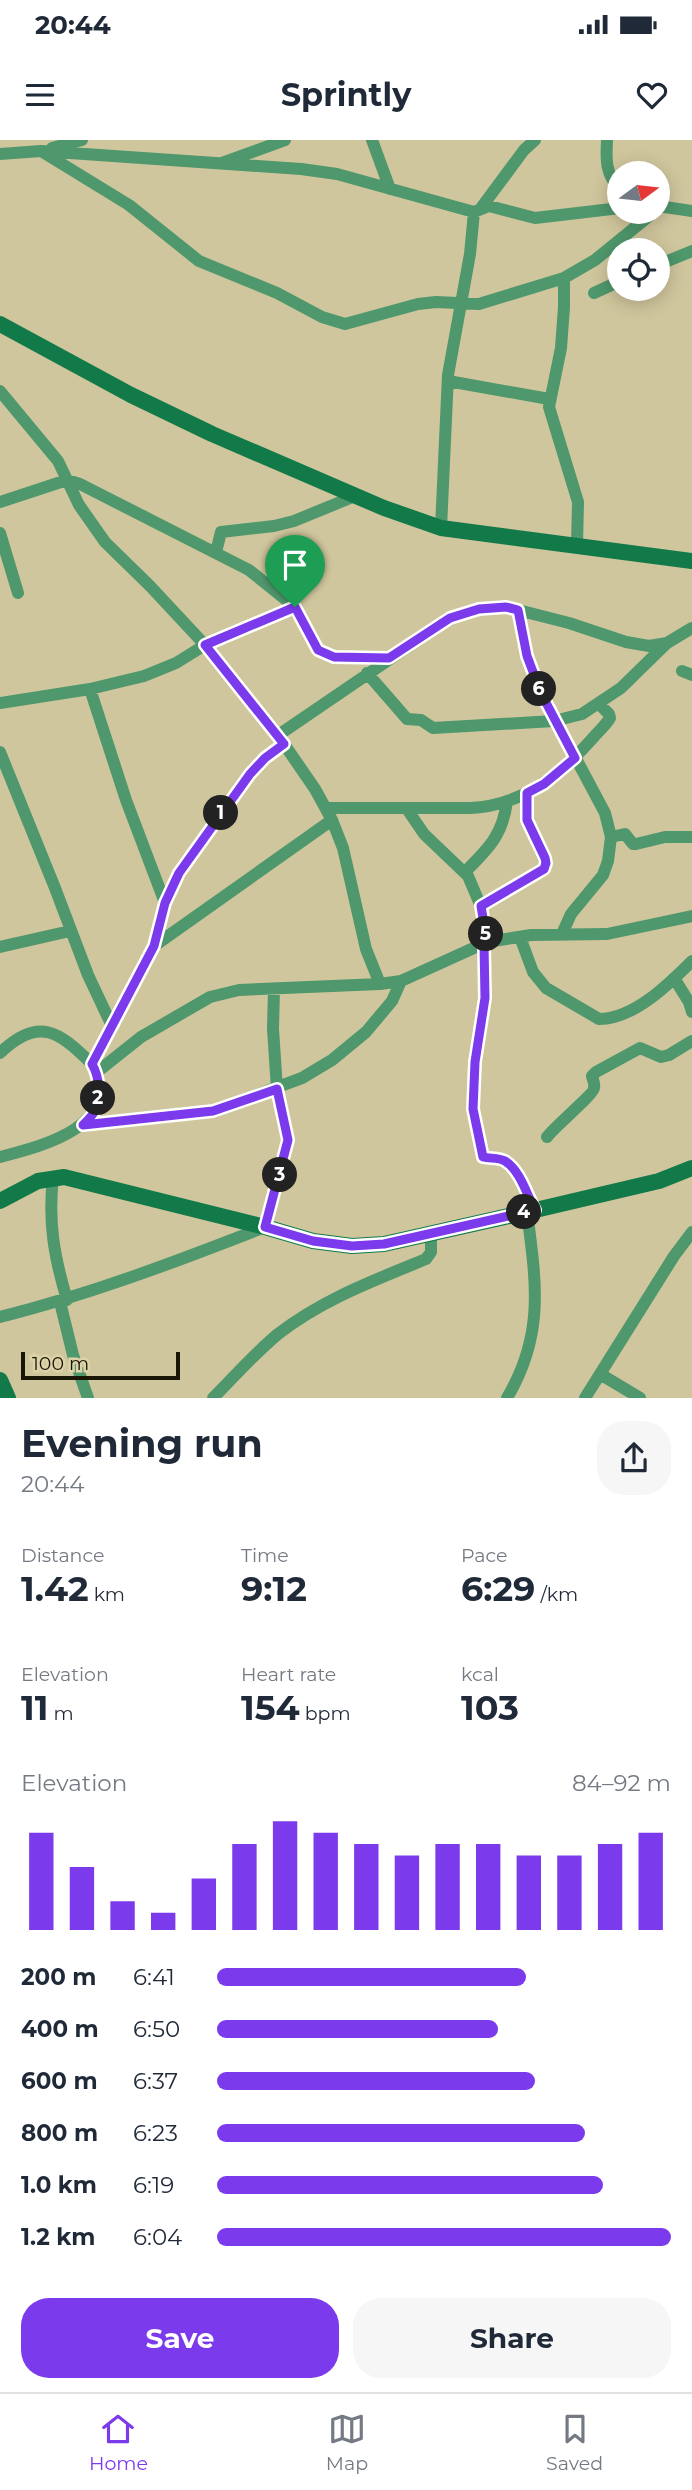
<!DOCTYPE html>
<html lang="en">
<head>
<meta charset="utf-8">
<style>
  :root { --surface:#fff; --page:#f6f6f7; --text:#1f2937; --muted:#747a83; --line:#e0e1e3; --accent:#7c3aed }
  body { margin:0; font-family:Montserrat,sans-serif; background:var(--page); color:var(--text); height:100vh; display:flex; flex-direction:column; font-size:26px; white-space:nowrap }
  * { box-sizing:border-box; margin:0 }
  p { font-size:23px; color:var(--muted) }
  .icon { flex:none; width:38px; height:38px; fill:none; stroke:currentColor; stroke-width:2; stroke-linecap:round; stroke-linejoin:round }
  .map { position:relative; height:1258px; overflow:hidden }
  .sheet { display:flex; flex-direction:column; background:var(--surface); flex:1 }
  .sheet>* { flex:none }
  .needle { width:46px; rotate:75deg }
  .tools { position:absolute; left:607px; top:21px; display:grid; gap:14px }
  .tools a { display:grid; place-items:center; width:63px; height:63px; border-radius:50%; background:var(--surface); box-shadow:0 4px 18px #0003; font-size:35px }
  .scale { position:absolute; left:21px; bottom:18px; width:159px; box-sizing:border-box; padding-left:7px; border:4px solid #1a1606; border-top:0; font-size:19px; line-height:24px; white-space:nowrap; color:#1a1606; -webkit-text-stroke:5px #ddd3a9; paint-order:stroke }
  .pin { position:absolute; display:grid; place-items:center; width:60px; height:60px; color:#fff; margin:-72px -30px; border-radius:50% 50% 50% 0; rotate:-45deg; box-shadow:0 0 7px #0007 }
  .pin .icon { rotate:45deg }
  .km { position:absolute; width:35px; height:35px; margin:-18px; border-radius:50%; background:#222; color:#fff; font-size:19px; line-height:35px; text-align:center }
  .round { display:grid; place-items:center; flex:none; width:74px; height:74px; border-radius:28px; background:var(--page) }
  .summary { display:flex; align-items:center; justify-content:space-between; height:119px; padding:0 21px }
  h1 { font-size:38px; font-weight:700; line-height:52px }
  .stats { display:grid; grid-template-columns:repeat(3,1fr); gap:10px; height:119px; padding:7px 21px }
  .stats div { display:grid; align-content:center }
  .stats b { font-size:35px; font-weight:700 }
  .stats small { font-size:19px; font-weight:400 }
  .stats p { font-size:19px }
  .chart { height:196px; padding:14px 21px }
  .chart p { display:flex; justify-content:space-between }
  .chart svg { width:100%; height:126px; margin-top:7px; stroke:var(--accent); stroke-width:6 }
  .cta { display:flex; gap:14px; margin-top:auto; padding:14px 21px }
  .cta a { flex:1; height:80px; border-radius:28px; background:var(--accent); color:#fff; font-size:28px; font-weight:700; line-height:80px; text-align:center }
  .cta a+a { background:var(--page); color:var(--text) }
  ul { padding:0 21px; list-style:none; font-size:23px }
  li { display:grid; grid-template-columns:112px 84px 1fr; align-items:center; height:52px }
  li i { height:18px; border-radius:9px; background:var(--accent) }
  .status { display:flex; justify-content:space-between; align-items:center; height:49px; padding:0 35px; background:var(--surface); direction:ltr }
  .status svg { height:19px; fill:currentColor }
  header { display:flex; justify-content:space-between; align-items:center; height:91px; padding:0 21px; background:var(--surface); font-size:32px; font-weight:700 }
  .menu { display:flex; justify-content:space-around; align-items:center; height:98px; border-top:2px solid var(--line); background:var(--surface); font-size:19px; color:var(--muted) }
  .menu a { display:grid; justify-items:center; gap:4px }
  .menu .selected { color:var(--accent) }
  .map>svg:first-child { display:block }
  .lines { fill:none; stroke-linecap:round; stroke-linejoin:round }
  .street { stroke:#4f976c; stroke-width:12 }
  .secondary { stroke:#127a49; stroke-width:16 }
  .route-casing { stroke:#fff; stroke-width:14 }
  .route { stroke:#7c3aed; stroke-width:9 }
</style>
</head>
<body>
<div class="status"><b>20:44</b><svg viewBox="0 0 49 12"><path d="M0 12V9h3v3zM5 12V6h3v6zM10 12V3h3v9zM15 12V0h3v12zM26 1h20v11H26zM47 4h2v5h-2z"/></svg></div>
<header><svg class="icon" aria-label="menu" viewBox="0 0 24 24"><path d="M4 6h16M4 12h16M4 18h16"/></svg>Sprintly<svg class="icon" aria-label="heart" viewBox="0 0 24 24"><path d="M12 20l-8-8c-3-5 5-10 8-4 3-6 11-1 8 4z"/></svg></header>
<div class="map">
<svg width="692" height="1258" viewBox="0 0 692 1258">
  <rect width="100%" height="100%" fill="#d0c69d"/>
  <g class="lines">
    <path class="street" d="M372,0L390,49
      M607,0C606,19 605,34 620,49
      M52,8L82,0
      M41,11L129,65L199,121L277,153L322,177L345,184L418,164L436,162L479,164L564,138L595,120L654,72
      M0,14L41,11L301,29L337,34L474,72L489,66L535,78L620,68
      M222,23L285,0
      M658,66L692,71
      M481,68L524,10L535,0
      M658,125L692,111
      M564,138V167L561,208L549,267L578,362L577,406
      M594,153L620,141
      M448,241L549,259
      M0,251L58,321L79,365L105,402L150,446L205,505L284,604L315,649L332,680L343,708L366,809L380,844
      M0,362L67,340L80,344L249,430L295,467L318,510L334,517L389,518
      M441,388L448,235L470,114L474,72
      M0,393L18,453
      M216,412L221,392L274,386L294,381L355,356
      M518,470L527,516L541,553L605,673L611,697L608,721L603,735L571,774L562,794
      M682,531L692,535
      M367,533L407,579L421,580L433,588L554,581L582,574L621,548L667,503
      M90,549L126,660L165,763
      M0,563L90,549L144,536L176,523L205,505L295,467
      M277,596L450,478L479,469L506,467L569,483L626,502L649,506L667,503L692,488
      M0,612L55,748L88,835L112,886
      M326,668H470C521,666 559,636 592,599C598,592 605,586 610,578L609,574L599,564
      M407,669L424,694L468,736L482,769L487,802
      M611,697L625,694L633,704H636L665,697H692
      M465,732C488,709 503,695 507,661
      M481,766L544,729L546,723L527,680V653
      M520,797L533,832L546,848L599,879C634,879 669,844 692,821
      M484,804L485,858L475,922L473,969L483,1017C490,1019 498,1017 505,1021C520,1030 527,1055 535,1070
      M154,806L332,680
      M0,807L70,791
      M674,838L689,862L692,872
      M0,913C38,876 59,891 92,924
      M97,932L141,897L210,857L239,850L380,844L401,841L487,802L531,795L607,794L692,776
      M83,985L213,971L302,938L332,920L366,892L392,861L401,841
      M547,997C554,987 594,954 594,948C595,944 593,940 592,936L596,932L640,908L661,917L669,915L692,901
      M0,1017C42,1006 125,986 92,924L154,806L165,763L179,733L250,633L265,618L284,604
      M53,1037C48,1082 54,1116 67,1160
      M60,1162L73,1215L88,1258
      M0,1177C91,1154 178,1121 265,1087L288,1000L277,949L273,889L274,849
      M600,1234L640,1258
      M213,1258C234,1237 255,1213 278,1194C323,1159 375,1140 426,1119L431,1112V1093
      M507,1258C545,1194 536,1142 527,1072
      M585,1258L674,1116L692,1092"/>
    <path class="secondary" d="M0,184L131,255L212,294L384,368L441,388L692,421
      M0,1061L38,1041L64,1037L265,1087L313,1101L352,1106L384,1104L527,1072L659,1041L692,1028
      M0,1240L8,1258"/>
  </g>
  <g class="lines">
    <g class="route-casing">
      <path id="route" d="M295,467L318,510L334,517L389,518L450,478L479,469L506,467L518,470L527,516L541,553L575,618L544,644L527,653V680L545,718L546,723L544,729L481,766L487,802L484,804L485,858L475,922L473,969L483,1017C490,1019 498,1017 505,1021C520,1030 527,1055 535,1070L384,1104L352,1106L313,1101L265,1087L288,1000L277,949L213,971L83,985C87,981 92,976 95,971C102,958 99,936 92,924L154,806L165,763L179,733L250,634L265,618L284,604L205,505Z"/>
    </g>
    <use href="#route" class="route"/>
  </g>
</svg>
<div class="tools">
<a><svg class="needle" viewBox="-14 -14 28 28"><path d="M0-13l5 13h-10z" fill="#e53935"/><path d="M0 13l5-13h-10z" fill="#747a83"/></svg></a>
<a><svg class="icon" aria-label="locate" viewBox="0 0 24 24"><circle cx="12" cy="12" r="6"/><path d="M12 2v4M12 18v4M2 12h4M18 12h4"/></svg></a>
</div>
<div class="scale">100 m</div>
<div class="pin" style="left:295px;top:467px;background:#1e9e55"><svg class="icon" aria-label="arrive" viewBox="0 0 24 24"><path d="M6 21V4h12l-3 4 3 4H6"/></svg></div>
<b class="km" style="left:221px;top:673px">1</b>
<b class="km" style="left:98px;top:958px">2</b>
<b class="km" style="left:280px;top:1035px">3</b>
<b class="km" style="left:524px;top:1072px">4</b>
<b class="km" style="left:486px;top:794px">5</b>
<b class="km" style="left:539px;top:549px">6</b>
</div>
<section class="sheet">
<div class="summary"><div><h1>Evening run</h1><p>20:44</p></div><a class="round"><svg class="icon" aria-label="share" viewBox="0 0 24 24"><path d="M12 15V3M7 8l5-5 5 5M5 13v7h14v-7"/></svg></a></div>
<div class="stats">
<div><p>Distance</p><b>1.42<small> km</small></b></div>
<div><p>Time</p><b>9:12</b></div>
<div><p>Pace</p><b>6:29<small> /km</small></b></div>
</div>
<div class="stats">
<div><p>Elevation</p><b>11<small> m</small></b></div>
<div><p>Heart rate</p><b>154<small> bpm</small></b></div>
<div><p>kcal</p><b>103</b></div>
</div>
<div class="chart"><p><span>Elevation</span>84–92 m</p>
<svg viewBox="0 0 160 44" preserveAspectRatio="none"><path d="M5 44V10M15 44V22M25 44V34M35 44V38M45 44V26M55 44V14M65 44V6M75 44V10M85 44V14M95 44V18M105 44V14M115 44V14M125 44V18M135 44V18M145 44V14M155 44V10"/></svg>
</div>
<ul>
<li><b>200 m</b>6:41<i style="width:68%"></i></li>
<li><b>400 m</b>6:50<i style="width:62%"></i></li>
<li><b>600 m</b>6:37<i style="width:70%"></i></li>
<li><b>800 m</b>6:23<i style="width:81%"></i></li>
<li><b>1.0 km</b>6:19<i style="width:85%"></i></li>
<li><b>1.2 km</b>6:04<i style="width:100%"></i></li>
</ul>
<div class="cta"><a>Save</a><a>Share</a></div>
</section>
<nav class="menu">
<a class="selected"><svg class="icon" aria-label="home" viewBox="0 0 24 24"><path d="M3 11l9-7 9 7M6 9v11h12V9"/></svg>Home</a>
<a><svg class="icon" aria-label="map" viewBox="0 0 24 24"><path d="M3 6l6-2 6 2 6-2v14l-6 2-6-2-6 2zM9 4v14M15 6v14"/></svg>Map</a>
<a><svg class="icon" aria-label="saved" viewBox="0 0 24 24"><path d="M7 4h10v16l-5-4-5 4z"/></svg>Saved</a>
</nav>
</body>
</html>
